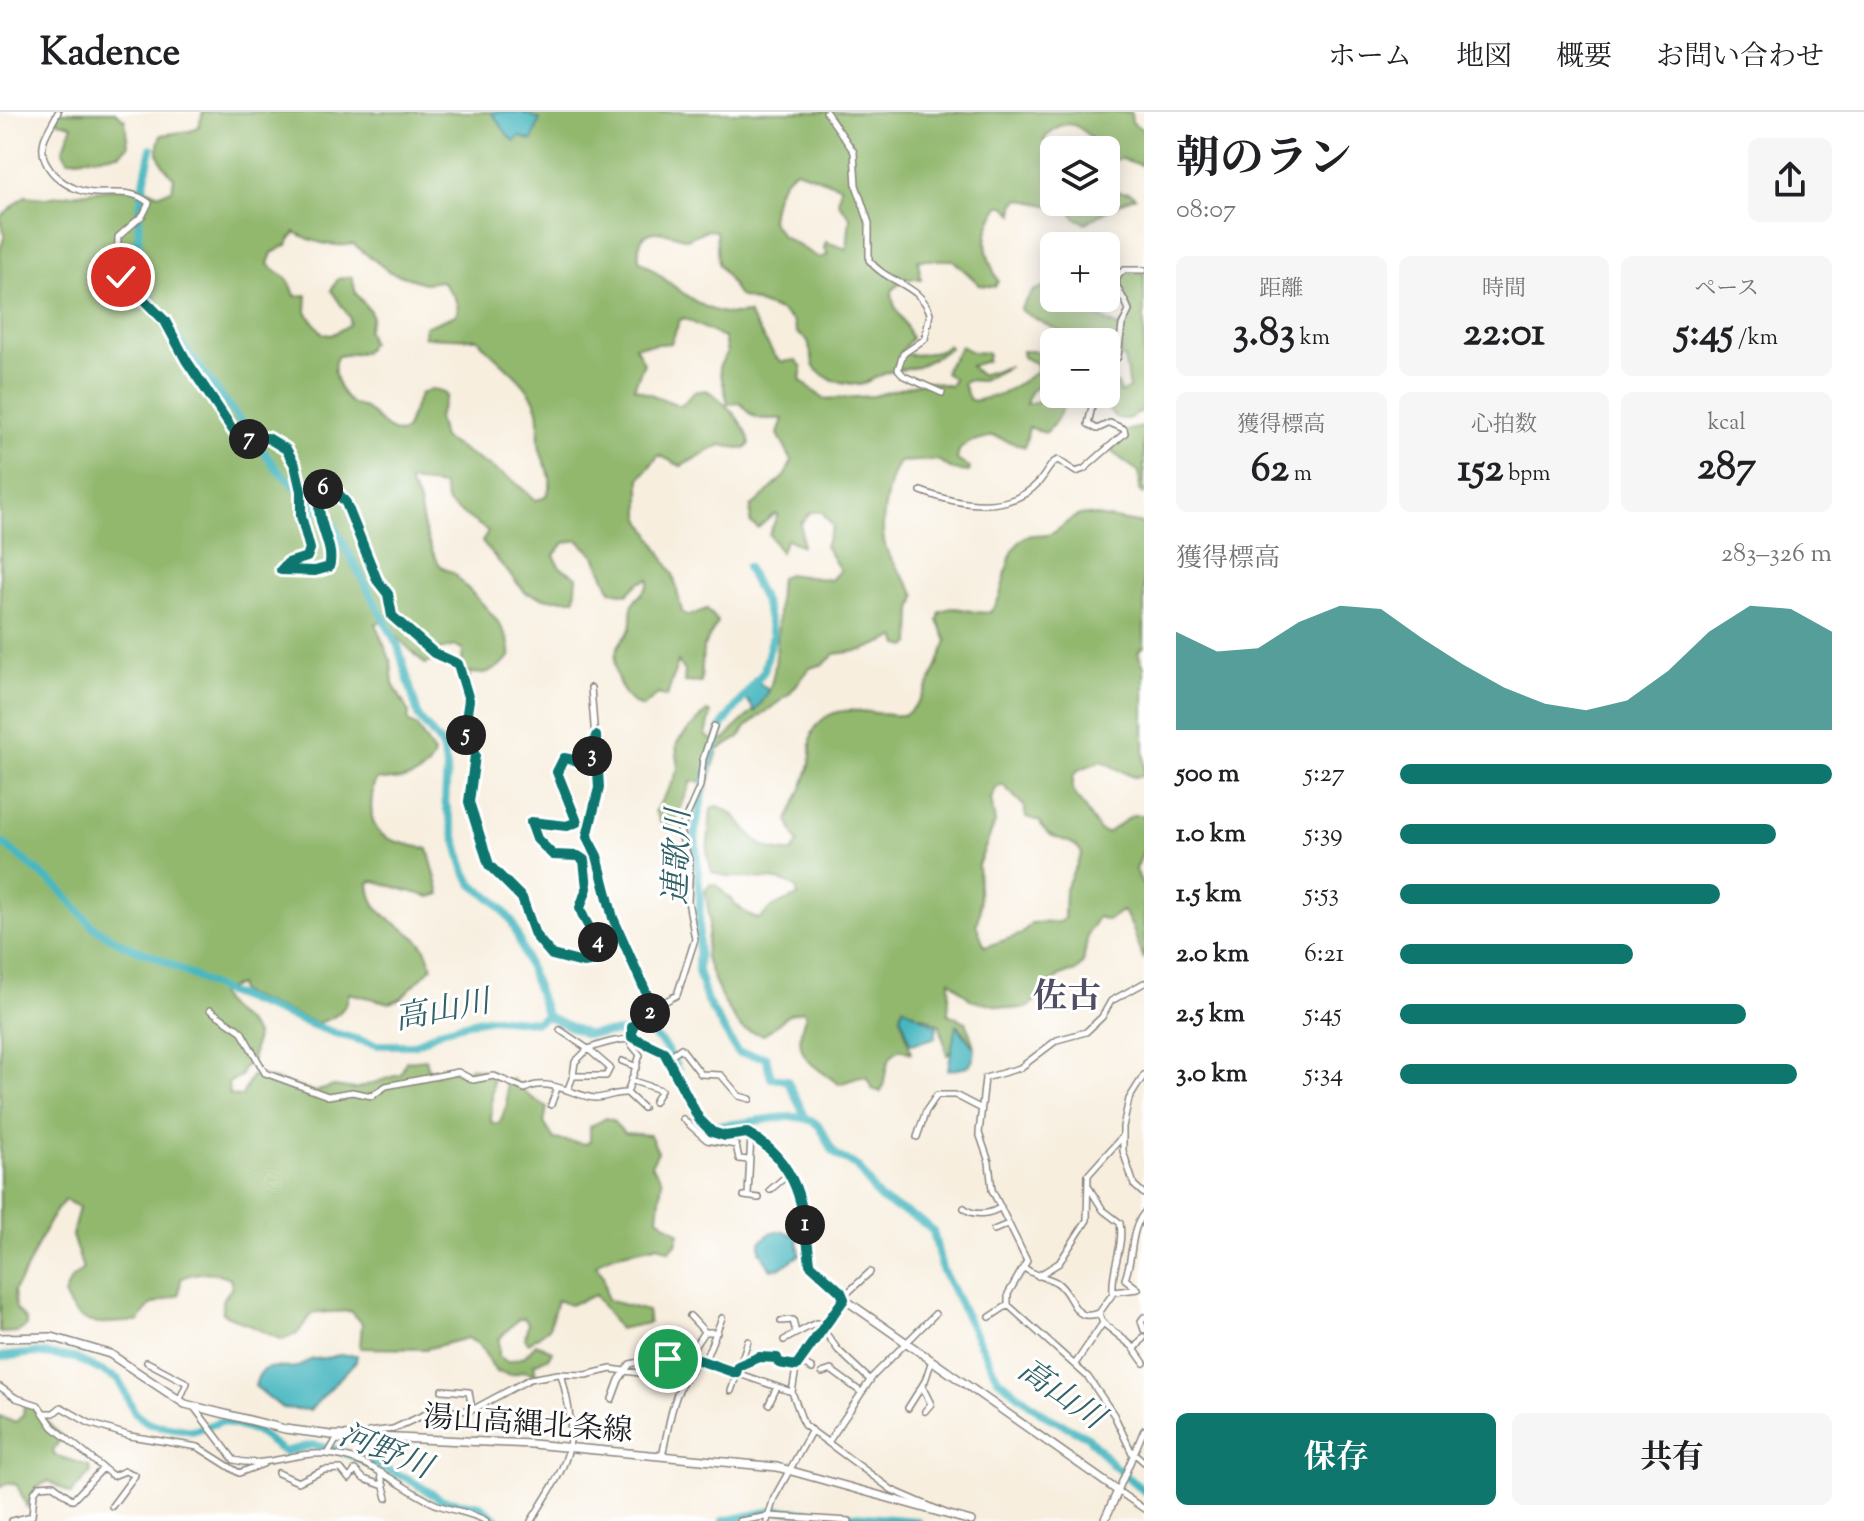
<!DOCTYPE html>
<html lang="ja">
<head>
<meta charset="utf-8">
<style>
  :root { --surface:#fff; --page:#f6f6f6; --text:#202124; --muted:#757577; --line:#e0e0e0; --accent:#0f766e }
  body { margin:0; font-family:"Sorts Mill Goudy","Noto Serif JP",serif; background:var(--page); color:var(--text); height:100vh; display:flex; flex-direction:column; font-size:30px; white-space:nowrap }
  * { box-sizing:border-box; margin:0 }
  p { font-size:26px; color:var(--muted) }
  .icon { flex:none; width:44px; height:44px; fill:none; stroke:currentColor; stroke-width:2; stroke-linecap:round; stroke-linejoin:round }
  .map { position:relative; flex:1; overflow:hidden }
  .details { display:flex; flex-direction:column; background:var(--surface); width:720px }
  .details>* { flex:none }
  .fabs { position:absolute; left:1040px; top:24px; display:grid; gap:16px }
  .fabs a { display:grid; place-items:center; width:80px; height:80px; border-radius:12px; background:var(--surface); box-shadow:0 4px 20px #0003; font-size:40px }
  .pin { position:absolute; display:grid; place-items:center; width:68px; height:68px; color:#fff; margin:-34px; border:4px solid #fff; border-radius:50%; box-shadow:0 2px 8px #0007 }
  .km { position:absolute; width:40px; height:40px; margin:-20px; border-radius:50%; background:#222; color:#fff; font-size:22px; line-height:40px; text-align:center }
  .round { display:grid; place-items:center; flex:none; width:84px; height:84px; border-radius:12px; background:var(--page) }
  .summary { display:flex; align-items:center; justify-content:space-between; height:136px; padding:0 32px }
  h1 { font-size:44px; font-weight:700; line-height:60px }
  .metrics { display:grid; grid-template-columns:repeat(3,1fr); gap:12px; height:136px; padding:8px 32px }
  .metrics div { display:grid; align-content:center; border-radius:12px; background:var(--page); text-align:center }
  .metrics b { font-size:40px; font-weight:700 }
  .metrics small { font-size:22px; font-weight:400 }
  .metrics p { font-size:22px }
  .chart { height:224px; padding:16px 32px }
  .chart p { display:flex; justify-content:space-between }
  .chart svg { width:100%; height:144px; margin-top:8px; fill:var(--accent); opacity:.7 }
  .button { display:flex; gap:16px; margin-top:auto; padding:16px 32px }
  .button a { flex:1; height:92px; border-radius:12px; background:var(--accent); color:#fff; font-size:32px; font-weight:700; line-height:92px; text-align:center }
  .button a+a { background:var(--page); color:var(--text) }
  ul { padding:0 32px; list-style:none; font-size:26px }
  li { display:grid; grid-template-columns:128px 96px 1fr; align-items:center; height:60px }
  li i { height:20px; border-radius:10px; background:var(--accent) }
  header { display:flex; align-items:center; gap:48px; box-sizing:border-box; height:112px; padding:0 40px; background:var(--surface); border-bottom:2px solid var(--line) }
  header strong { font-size:38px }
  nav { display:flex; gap:44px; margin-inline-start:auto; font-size:28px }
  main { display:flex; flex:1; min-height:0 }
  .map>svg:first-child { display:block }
  .forest { fill:#92b86e; stroke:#576a45; stroke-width:2; fill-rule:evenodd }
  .water { fill:#48b7c0; stroke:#326a6e; stroke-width:2 }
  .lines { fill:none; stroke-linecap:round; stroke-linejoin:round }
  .river { stroke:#48b7c0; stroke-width:8 }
  .street-casing { stroke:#8a857d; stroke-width:8 }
  .secondary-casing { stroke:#8a857d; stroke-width:10 }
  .street { stroke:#fff; stroke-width:5 }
  .secondary { stroke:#fff; stroke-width:7 }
  .route-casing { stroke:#fff; stroke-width:16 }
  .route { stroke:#0f766e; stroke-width:10 }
  .labels { text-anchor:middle; stroke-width:6; stroke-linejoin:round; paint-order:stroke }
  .street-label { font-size:30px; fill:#1c1c1c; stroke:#fff }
  .water-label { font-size:32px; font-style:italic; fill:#306266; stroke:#fff }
  .quarter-label { font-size:34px; font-weight:bold; fill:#524f63; stroke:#fff }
</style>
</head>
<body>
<header>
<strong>Kadence</strong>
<nav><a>ホーム</a><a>地図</a><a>概要</a><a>お問い合わせ</a></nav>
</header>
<main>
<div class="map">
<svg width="1144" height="1409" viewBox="0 0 1144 1409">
  <rect width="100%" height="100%" fill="#fff"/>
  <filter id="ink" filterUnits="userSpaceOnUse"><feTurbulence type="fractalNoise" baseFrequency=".0125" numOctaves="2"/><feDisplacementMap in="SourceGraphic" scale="16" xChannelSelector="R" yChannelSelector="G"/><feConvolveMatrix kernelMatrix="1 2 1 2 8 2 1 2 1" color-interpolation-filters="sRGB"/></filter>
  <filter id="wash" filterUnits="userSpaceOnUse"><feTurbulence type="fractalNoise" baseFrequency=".006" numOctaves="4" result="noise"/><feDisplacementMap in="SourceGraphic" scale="32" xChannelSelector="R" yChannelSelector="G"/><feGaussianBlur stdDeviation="1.8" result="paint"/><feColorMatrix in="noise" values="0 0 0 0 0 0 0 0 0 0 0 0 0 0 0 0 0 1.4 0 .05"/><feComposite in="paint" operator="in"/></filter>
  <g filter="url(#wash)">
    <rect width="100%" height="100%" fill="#f7eede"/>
    <path class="forest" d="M56,0H115L125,8L128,34L119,42L68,48L63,39L72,13L58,10Z
      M203,0H1131L1132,10L1144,19V54L1120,46L1106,52V38H1098C1084,13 1064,0 1044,28L1054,44L1052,94L1019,87L1014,93V102L1005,94H999C980,125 984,138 998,169L995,175L980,173L953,148H918L921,167H903L892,179C891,198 907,208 911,227L901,240C913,246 938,241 948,233L950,236L918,255L888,260L860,273L833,269L820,261L814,255L808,229L797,221L793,209L780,199L739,184L718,151L716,119L707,118L687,127C665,120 635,109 639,148C674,171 704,209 748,201L775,244L782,250L796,248L802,255L800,268L824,287L874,284L927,269L950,274L954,267L945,261L946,256L961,234L971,240L988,241L987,249L970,254L980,263L1010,254L982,269L966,268L963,272L969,287L974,289L1002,282L1038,259L1037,252L1023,245L1022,239H1037L1045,251L1042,271L1030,280L1026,292L1039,289L1043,280L1054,272V282H1079C1059,288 1062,309 1045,321L1029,315L1025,335L993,324L969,330L959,338L957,348L970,356L969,360L953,358L938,348L899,350C888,367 878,416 886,436C892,453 908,468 916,484L912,498L911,531L907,535L899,533L896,525L864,538L835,542L824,552L810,556L789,582L746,615L739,626L718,638L709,669L691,670L674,713L661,711L655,699C662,686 674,673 678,656C679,648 675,639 677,631C679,626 702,605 707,599L711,601L706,624L713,628L726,627C738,608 756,602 767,582C781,557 776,495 780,466L787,462L831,468L840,458L825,434L833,414L822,400H811L801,411L802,434L787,427L780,440L769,422L778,403L774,402L758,416L750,410L751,395L785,364L792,349L778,322L783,307C757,306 757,311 740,291L728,292L719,255L727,241L724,226L684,206L680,208L671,231L635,234L644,251L634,276L681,294L694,280L706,278C722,286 748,314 750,332L745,337L720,333L681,354L659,343L640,366V405L673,462L682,500L688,504L707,497L718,510L703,536L701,571L684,570L685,560L678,549L667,585L658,582L643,595C622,590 610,557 617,538C619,530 626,525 630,517C632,509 630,499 633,492C638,482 649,479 649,467L638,471L627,482L611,479L595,444L578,428L564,431L554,443L559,454L577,465L575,487H548L526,481L482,430L488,419L448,392L443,374L409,369C410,377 417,382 419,391C422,411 427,431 438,450C442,458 451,458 456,464C474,485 514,516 510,545C497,557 486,565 470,560L469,567L465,568L461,564L463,537L455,534L439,538L433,549L425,552L381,509L375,512L391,549L393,572L409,601L408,610L417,615L434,642C427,667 399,670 377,667C372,674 373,677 372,685C366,730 395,729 428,737L440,782L430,785L374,769L369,770C369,802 396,809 417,827C426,834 428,844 432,855L401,886L390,891L349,881C346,898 337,906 317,911L240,881L238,873L219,879C223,901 246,904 256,923L252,949L243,956L241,964L228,971L229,983L241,985L252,964L259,963L314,980L334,974L355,977L401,962L406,949L426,947L429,960L449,956L464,960L472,955L493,961L491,1009L494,1012L500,1010L507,992L506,971L512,967L529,984L547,995L544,1011L554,1027L586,1032L590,1029V1015L606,1006L612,1008L624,1021L650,1023L658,1040L651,1053L662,1068L658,1106L679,1121L676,1132L669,1139L658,1133C638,1140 613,1138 596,1153L603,1163L607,1188L647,1199L649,1211L619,1217L595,1183L570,1193L557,1188L549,1216L529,1231L525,1227L528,1211L524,1206L517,1208L499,1227V1244L507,1250L524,1245L536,1232L552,1239L549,1245L534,1252L536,1263L524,1259L512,1263L496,1260L479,1232L467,1226L426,1237L360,1236L362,1211L351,1199L313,1201L297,1222L282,1228L222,1201L223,1187L232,1175L230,1166C215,1159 195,1159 181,1167L179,1183L150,1193L138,1210C108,1208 80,1223 64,1183L71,1167L83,1157L72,1124L79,1095L65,1088C41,1113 34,1151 14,1178L16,1197L26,1208V1214L18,1220L0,1221V137L5,123L0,105L25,84L45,86L136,73L158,82L172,78L174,66C161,52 153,42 161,23L190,19L199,14ZM796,58L840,74C840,98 832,82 850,105L847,137L826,130L824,136L828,143L819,146L781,123L771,108C774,85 777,72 796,58ZM295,120C311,130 334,136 353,132L390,160L424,171L442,169L455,186L458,197L456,203L425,215L424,225L478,227C495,249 531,270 538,298C541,312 536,328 541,341C547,360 557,368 544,386L535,388L515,370L443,326L438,305L447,284L442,279L432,277L420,282L405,319L400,321C382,318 379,305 365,296C359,293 352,294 348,288C339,279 329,256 338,244L364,240L371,231L367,218L372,206L370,199L356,182L352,165L338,167L331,178L350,206L349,213L331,223L323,222L306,200L307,183L295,184C288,161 284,167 268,152L272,141L287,133Z
      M1106,78L1130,81L1135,85C1117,91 1103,101 1086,111L1075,106L1065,90H1106Z
      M1126,160L1144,161V299L1127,307L1116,306L1105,294L1114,271L1118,272L1120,281L1129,276L1124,245L1106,238V230C1100,230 1093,231 1087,230C1079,229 1022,201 1020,197L1033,179L1054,170V186C1073,186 1098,207 1119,215L1132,200L1117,169Z
      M1144,315V382L1140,379L1139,360L1113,341L1111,335L1128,318Z
      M1085,402L1144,412V534L1138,540L1144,555V664L1133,665L1102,649L1080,657L1073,664V679L1100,719L1107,721L1133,703H1144V737L1136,758L1144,776V848C1138,835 1132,807 1122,799L1108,808L1098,805L1088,821L1083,851L1076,859L1060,863L1029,895L1013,897L971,888L950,868L948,902L966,910L975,937L959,914L951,941L947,943L940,913L923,904H901L911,941L900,937C882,947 888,964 881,980L872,977L867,966L860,965L839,972C809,951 790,942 806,903L803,899L790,902L764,923L744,918L736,910L721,885L705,845L710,808L705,778L710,772L716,773C729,784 743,804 760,807L772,795L798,784L796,775C769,760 740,771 712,760L707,742L711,696L717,694C749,703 747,742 792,740L798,731L788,709C796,688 808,668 811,645C812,637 809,628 813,620C835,577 893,614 909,600C930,580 936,554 947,529L938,509L940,500C957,490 973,504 990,500C1009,482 1001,436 1028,424C1034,421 1041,425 1047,423C1062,420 1067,404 1085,402ZM1003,673L1024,694L1026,705L1040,709C1046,732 1074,723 1082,742L1065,777L1064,806L1060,810L1031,811L1022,822L985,835L976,812L980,800L978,753L995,711L991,687L996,676Z
      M24,1293L30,1294L62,1325L53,1338L54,1343L89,1354L91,1360L71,1382L49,1369L36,1375L27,1395L17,1373L7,1371L0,1375V1304L15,1311L23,1303Z"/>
    <path class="water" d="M491,0H521L540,7L532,29L519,24L515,29L511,27Z
      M754,566L769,579L755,600L746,586Z
      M903,895L937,914L935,926L911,932L901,904Z
      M956,913L975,937C973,957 967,956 948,958Z
      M782,1119L797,1124L800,1143L780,1156L770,1157L760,1138V1130L772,1120Z
      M339,1243H357L356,1249L310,1298L282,1296L255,1274C262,1245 279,1259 296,1255C303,1254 307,1248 314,1247C324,1246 328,1247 339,1243Z"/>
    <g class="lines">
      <path class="river" d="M151,37C138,94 127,152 160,204
        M171,218L276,356L333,412L398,534L419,606L441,632L447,656L445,690L465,760L473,773L495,789L512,809L547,904
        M747,455L765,492L773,523L764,559L723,612L710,647L695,720L700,789L698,859L707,889L738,941L766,945L771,966L787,968L806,1006
        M0,729L60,777L93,815L122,832L158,846L221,878L334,921L377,933H414L442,918L477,909L492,906L536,910L547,904L586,922L645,919C682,933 682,998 712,1012C724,1018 778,1001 803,1006C827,1011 822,1027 834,1040C839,1047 848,1048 855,1053C866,1061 870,1078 881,1087C898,1099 918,1103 933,1119L942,1157L998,1267L1046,1304L1088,1325L1112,1352L1144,1379
        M0,1245L35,1241L75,1246L118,1267L135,1301L150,1312L193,1319L222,1309L257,1320L284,1340L312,1333L338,1338L407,1366L442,1388L480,1394L499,1409
        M723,1409L778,1398L917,1409"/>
    </g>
  </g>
  <g filter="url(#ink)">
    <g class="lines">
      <g class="street-casing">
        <path id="street" d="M58,0C54,9 47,19 44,28C36,57 69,80 95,81C115,82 132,77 149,91L143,103L118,125L117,155L121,165L165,209L220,303L240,324L279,330L295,353L301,379V404L310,437L307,445L288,451L281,458L315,459L329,455C337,431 307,402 325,375H333L346,391L377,468L388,482L392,504L434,541L458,552L469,588L464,620L475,643L469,690L489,753L522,786L535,823L552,843L583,851L596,849C603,826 586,817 580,796L587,776L584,748L578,744L553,743L537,727L531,710L567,714L577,710L557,660L564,646L589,651L596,624
          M826,0L854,40L856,73L869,111V148C886,171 919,171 930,201L925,227L903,242L898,257L904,264L942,281
          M1106,247L1114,248L1118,245L1122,213L1129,199C1125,182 1106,172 1124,158H1144
          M921,379C958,393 1009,403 1039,370C1045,363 1048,356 1054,350L1058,348L1076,360L1084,357L1125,321L1124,317L1110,311L1097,317L1088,312L1095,282
          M591,576L599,676L587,725L597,744L613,806L653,896
          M210,898L241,919L265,961L328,984L352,980L372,984L386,974L458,960L473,968L494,964L525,977C546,964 574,984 595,986C606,986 615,980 627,981L640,943L631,932L632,915L653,896L677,883L695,827L688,789L690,751L680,719L700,674L703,647L714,614
          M560,918L588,937C697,894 665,1003 717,1022C727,1026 737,1021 747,1021C801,1051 804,1096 810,1152L841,1180L844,1187L797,1251L792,1280L804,1313L892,1378L950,1403
          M667,946L681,936L701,962L721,963L739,984L750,987
          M622,949L637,955
          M1144,963L1129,987L1123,1015V1039L1134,1073L1144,1082
          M633,969L661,978L654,990
          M568,977L573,964H606L610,956L588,937L575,950L573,964
          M627,981L643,996
          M551,993L557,976
          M683,1007L707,1028L736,1033L739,1047L749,1048
          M917,1025L926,999L937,983H955L980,996
          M1088,1074L1103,1098L1120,1111C1124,1137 1111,1155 1113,1180
          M770,1078L791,1060
          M748,1083L751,1023
          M744,1084L759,1086
          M964,1096C974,1105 991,1102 1001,1095
          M1144,1101C1129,1120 1134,1144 1125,1167L1138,1177L1114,1180L1099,1201L1103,1211L1132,1234L1144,1251
          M994,1118L1008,1112
          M1026,1157C1035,1164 1047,1165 1056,1170C1075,1182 1071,1212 1099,1201
          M1038,1164L1059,1151L1087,1108L1088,1063L1123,1024
          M843,1185L870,1160
          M690,1204L705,1220
          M990,1205L1008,1193
          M1144,1205L1141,1209L1144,1218
          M781,1209L793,1208L796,1221
          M822,1216L838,1238L870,1268
          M784,1228L816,1211L825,1212
          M694,1235L704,1220H717
          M1135,1237L1144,1225
          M643,1248L650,1228
          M798,1249L812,1257
          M147,1250L187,1271L179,1289
          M704,1250L722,1206
          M1075,1252L1103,1211
          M738,1254L759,1245L777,1246L779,1251L796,1254
          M822,1261L831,1258L861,1280
          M922,1274L931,1292L925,1299
          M0,1275L16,1286L38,1293L53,1315L109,1361L113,1364L125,1359L135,1363L112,1394
          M442,1278L469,1280L472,1298
          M731,1279L748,1229
          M612,1287L619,1268L630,1252C647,1248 685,1239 699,1250C672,1273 670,1311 662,1344
          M769,1292L776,1277
          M194,1295L234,1348C266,1357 294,1339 326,1342C367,1344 398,1374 433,1391C450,1399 469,1399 486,1409
          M908,1296L925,1269L931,1251
          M44,1301H54L61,1295L89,1311L130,1324L198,1335L239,1361L263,1352
          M1144,1318L1118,1379L1144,1397
          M829,1329L873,1264L935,1202
          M1133,1340L1144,1350
          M1132,1341L1114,1303L1088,1265L1008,1193V1182L1027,1149L992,1078L989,1050L979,1021L985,966L1020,956L1057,928L1086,920L1102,905L1111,889L1144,871
          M328,1342L336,1328L362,1329L369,1320L393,1317L428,1301L472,1298L530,1267L558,1262L586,1263L611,1257L661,1264L676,1262L694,1251L704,1250L792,1280
          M355,1358L364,1367L384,1374
          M380,1360L387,1386
          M278,1361L298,1370L324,1358L341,1357L349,1367L354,1360
          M12,1409L32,1404L34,1381L39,1374L53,1373L73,1388L103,1356
          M531,1409C569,1348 581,1336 561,1262
          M740,1409L769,1404L849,1409
          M767,1409L774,1386L812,1318"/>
      </g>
      <g class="secondary-casing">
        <path id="secondary" d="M844,1187L1118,1379L1104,1409
          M0,1226L52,1225L110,1242L185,1292L285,1317L331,1323L532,1332L777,1355L971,1409"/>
      </g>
      <use href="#street" class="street"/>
      <use href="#secondary" class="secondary"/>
    </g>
  </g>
  <g class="lines" filter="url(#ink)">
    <g class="route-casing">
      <path id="route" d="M121,165L165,209L186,248L233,318L249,327L268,326L286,337L295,353L301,379V404L310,437L307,445L288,451L281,458L315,459L329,455C337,431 307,403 325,375H333L346,391L377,468L388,482L392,504L434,541L458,552L469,588L464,620L475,643L469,690L489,753L522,786L535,823L552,843L583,851L596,849C603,826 586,817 580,796L587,776L584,748L578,744L553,743L537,727L531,710L567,714L577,710L557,660L564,646L589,651L596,624L599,676L587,725L597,744L613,806L653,896L632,915V925L664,940L699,1007L712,1020L725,1024L747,1021C800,1050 804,1097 810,1152L841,1180L844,1187L796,1254L779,1251L777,1246L759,1245L738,1254L736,1261L693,1246L668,1247"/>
    </g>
    <use href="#route" class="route"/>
  </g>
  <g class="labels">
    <g class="street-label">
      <text transform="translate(528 1311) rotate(4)" y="10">湯山高縄北条線</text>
    </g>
    <g class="water-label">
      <text transform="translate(676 745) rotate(-88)" y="11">連歌川</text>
      <text transform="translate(442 897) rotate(-11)" y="11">高山川</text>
      <text transform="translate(1062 1281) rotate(35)" y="11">高山川</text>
      <text transform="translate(386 1338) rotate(22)" y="11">河野川</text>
    </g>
    <g class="quarter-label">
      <text x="1067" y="895">佐古</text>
    </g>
  </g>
</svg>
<div class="fabs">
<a><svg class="icon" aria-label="layers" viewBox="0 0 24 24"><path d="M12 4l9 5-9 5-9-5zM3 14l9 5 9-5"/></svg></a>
<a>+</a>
<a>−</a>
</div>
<div class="pin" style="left:668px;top:1247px;background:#1e9e55"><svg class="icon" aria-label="arrive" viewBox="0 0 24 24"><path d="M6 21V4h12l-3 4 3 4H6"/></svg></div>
<div class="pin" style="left:121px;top:165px;background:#d93025"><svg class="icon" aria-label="check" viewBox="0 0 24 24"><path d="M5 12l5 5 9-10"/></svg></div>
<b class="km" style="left:805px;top:1113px">1</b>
<b class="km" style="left:650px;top:901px">2</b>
<b class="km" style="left:592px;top:644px">3</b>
<b class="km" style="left:598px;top:830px">4</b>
<b class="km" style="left:466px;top:623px">5</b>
<b class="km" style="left:323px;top:377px">6</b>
<b class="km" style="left:249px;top:327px">7</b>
</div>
<section class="details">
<div class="summary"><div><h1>朝のラン</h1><p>08:07</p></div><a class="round"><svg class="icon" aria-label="share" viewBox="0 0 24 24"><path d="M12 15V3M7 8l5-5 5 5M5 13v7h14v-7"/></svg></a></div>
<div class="metrics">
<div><p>距離</p><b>3.83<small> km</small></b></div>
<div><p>時間</p><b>22:01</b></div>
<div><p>ペース</p><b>5:45<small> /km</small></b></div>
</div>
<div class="metrics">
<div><p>獲得標高</p><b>62<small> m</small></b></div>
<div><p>心拍数</p><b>152<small> bpm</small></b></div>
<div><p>kcal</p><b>287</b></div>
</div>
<div class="chart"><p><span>獲得標高</span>283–326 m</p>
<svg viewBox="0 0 160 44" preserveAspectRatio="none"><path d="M0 44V14L10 20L20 19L30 11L40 6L50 7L60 16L70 24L80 31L90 36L100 38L110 35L120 26L130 14L140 6L150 7L160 14V44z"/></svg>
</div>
<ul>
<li><b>500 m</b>5:27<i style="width:100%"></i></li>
<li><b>1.0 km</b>5:39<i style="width:87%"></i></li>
<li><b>1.5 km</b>5:53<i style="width:74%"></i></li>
<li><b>2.0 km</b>6:21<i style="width:54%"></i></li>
<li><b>2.5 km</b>5:45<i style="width:80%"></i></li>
<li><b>3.0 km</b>5:34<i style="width:92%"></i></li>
</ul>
<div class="button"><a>保存</a><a>共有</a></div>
</section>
</main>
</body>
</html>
